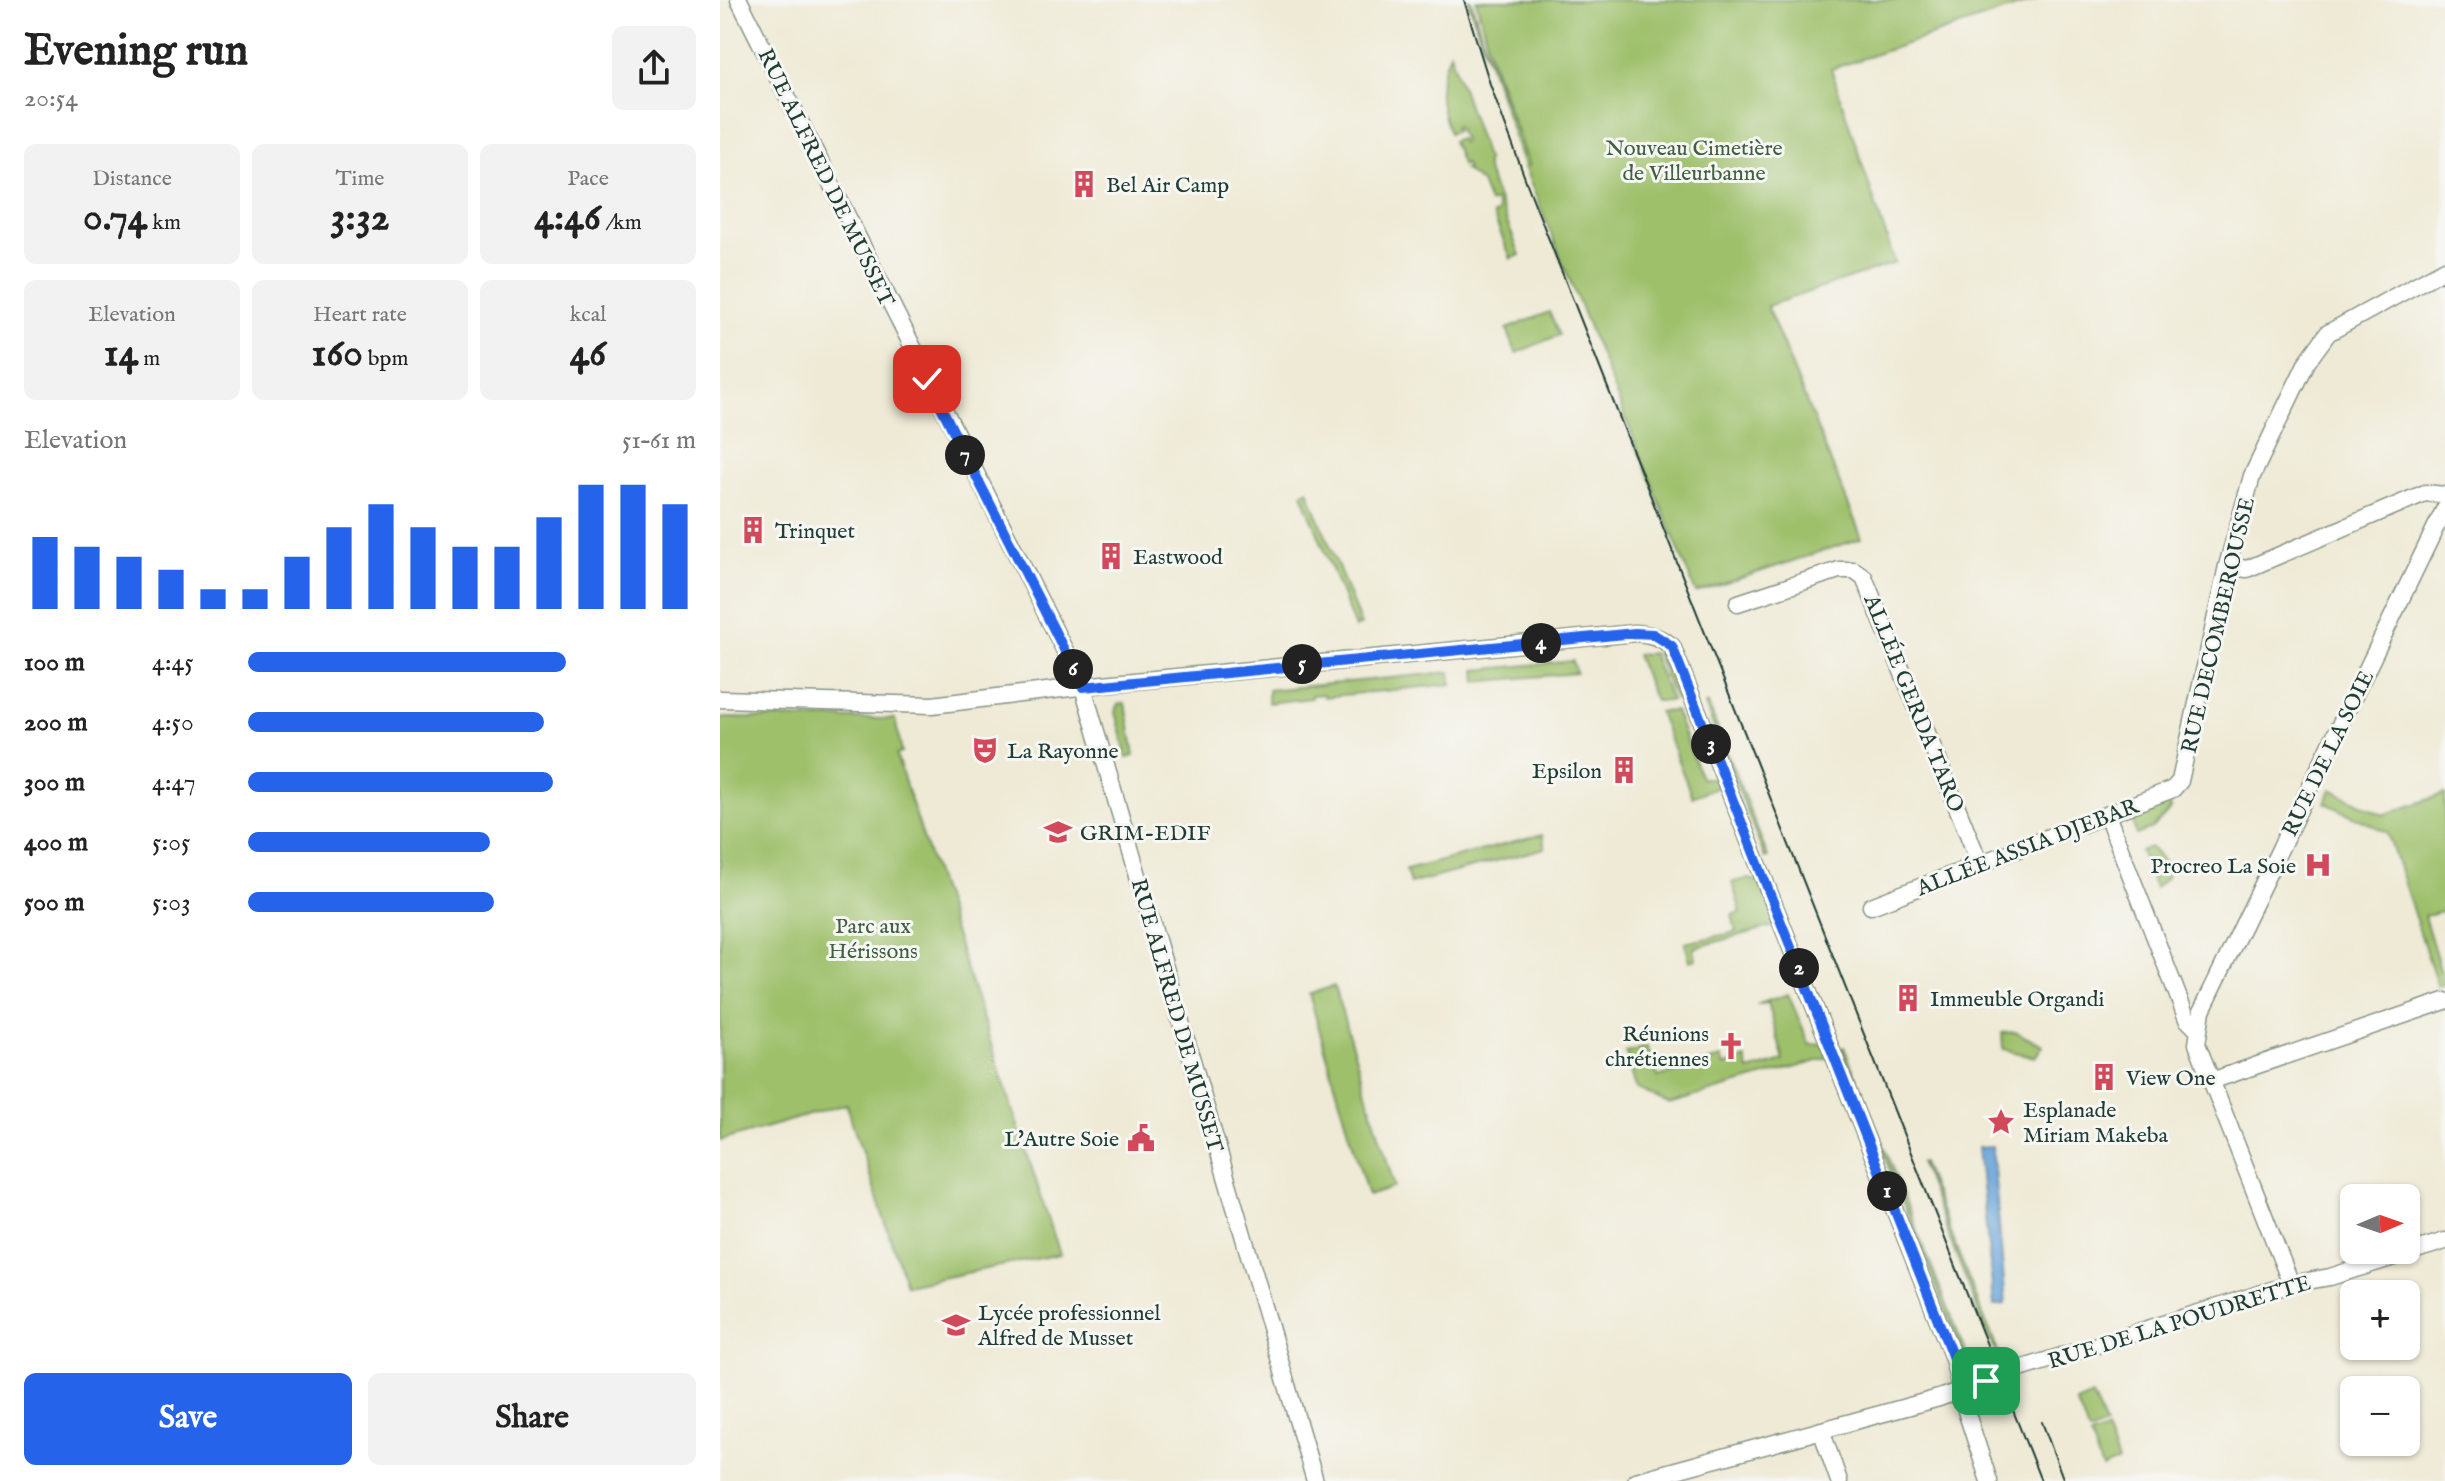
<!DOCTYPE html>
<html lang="en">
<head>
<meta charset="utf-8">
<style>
  :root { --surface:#fff; --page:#f2f2f2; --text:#222; --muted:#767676; --accent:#2563eb }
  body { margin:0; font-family:"IM FELL English",serif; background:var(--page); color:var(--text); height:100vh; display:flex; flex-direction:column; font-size:30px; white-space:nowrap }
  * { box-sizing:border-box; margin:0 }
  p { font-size:26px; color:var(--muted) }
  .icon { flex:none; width:44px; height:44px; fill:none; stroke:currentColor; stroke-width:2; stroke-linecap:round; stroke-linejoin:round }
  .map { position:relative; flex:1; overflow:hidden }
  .drawer { display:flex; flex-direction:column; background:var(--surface); width:720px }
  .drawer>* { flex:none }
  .needle { width:52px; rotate:88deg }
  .fabs { position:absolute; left:1620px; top:1184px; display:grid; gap:16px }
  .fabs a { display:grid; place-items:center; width:80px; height:80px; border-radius:12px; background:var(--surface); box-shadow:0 2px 6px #0004; font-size:40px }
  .pin { position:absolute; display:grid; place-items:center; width:68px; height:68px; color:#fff; margin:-34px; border-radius:16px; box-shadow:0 4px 12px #0006 }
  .km { position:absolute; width:40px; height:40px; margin:-20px; border-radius:50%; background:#222; color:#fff; font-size:22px; line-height:40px; text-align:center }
  .round { display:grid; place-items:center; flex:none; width:84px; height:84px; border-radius:12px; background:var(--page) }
  .headline { display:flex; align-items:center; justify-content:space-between; height:136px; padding:0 24px }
  h1 { font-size:44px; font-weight:700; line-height:60px }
  .stats { display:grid; grid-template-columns:repeat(3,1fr); gap:12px; height:136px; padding:8px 24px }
  .stats div { display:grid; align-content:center; border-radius:12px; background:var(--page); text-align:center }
  .stats b { font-size:40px; font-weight:700 }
  .stats small { font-size:22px; font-weight:400 }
  .stats p { font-size:22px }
  .chart { height:224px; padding:16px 24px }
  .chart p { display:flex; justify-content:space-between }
  .chart svg { width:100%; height:144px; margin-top:8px; stroke:var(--accent); stroke-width:6 }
  .primary-button { display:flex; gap:16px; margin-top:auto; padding:16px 24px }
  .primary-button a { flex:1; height:92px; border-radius:12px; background:var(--accent); color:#fff; font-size:32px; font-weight:700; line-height:92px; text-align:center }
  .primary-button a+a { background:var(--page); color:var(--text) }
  ul { padding:0 24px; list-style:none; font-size:26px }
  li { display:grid; grid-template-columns:128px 96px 1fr; align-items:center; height:60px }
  li i { height:20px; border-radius:10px; background:var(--accent) }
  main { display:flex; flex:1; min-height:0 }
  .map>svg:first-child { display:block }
  .green { fill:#9ec06a; stroke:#5e7e4f; stroke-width:2 }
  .water { fill:#68a3d8; stroke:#447086; stroke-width:2 }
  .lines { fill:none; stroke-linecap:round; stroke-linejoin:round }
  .minor-casing { stroke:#879484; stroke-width:19 }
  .minor { stroke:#fff; stroke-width:16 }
  .tram { stroke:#1f3d34; stroke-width:2 }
  .route-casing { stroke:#fff; stroke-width:16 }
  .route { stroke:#2563eb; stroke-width:10 }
  .labels { text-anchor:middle; stroke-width:6; stroke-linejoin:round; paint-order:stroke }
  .park-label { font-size:22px; fill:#3f5e42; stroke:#f6f6f2 }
  .street-label { font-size:22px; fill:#1f3d34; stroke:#f6f6f2 }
  .poi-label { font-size:22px; fill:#1f3d34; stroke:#f6f6f2; text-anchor:start }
</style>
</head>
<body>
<main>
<section class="drawer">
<div class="headline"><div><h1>Evening run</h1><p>20:54</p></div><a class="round"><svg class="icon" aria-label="share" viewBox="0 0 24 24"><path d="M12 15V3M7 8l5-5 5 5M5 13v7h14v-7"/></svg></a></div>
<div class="stats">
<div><p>Distance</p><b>0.74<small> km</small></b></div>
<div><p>Time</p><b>3:32</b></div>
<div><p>Pace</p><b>4:46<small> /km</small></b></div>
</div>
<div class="stats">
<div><p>Elevation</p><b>14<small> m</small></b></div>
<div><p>Heart rate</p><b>160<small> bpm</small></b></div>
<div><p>kcal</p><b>46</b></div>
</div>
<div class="chart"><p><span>Elevation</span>51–61 m</p>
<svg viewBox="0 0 160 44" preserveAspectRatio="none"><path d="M5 44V22M15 44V25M25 44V28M35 44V32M45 44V38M55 44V38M65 44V28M75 44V19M85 44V12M95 44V19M105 44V25M115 44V25M125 44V16M135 44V6M145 44V6M155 44V12"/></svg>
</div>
<ul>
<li><b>100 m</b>4:45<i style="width:71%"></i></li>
<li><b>200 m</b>4:50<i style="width:66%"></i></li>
<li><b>300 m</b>4:47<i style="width:68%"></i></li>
<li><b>400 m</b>5:05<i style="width:54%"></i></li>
<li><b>500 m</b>5:03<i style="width:55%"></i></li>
</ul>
<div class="primary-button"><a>Save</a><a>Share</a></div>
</section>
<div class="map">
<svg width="1725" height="1481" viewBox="0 0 1725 1481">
  <rect width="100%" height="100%" fill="#f6f6f2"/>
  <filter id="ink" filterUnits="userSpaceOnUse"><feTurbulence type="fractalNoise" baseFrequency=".0125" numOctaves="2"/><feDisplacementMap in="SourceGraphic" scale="16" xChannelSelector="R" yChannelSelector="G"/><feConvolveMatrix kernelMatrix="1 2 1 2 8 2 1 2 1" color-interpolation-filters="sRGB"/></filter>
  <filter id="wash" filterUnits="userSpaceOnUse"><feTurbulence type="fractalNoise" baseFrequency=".006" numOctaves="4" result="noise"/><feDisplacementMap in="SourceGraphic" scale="32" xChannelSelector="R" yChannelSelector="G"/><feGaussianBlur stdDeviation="1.8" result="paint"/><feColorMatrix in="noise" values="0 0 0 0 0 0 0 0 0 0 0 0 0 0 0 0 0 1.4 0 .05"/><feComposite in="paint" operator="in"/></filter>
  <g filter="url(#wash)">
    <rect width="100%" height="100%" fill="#efead5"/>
    <path class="green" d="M748,0H751L761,35L809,167L769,50L756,0H1317L1111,69L1175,263L1047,306L1142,538L976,593L805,169Z
      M730,52L766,158V169L800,255L791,259L773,215L778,212L775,201L769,203L761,183L744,169L747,167L745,163L742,165L732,141L739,138L741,143L744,142L737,125L734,126L736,130L729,133C716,100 717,85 730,52Z
      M829,312L839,335L796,353L787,329Z
      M588,490L641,625L635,628L582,493Z
      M936,652H946L967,700H955Z
      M932,653L951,701H935L916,655Z
      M853,661L856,673L757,682L756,670Z
      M731,672L732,684L604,697V694L591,695V698L548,703V690Z
      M405,703L414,756L407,758L395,712L399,704Z
      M988,704L1048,857L1045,858L985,705Z
      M955,711L981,778H999L1001,785L972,797L939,712Z
      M0,718L175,719L182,753L176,755L340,1254L186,1285L126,1104L0,1141Z
      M1611,789L1663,815L1725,794V910L1704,916L1725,985L1718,987L1667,832L1606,803Z
      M1449,799L1451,809L1432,829L1416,835L1411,813Z
      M822,835L825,848L690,884L686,870Z
      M1430,847L1447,866L1446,878L1435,888L1420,851Z
      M1027,879L1039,881L1057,925L974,948L976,959L970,961L965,943L1016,932L1012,915L1021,912L1012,882Z
      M614,986L675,1187L648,1196L589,994Z
      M1068,994L1090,1045L1104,1044L1108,1058L949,1104L916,1088L906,1053L927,1047L938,1077L1001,1058L1004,1066L1026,1059L1029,1071L1064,1061L1048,1003L1036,1005Z
      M1296,1032L1323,1046L1315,1057L1283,1049L1282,1033Z
      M1124,1047L1246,1353L1243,1354L1121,1048Z
      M1200,1163H1202L1279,1354L1270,1341Z
      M1372,1395L1385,1426L1369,1433L1356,1402Z
      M1386,1431L1398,1462L1382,1469L1370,1437Z"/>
    <path class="water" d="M1272,1146L1286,1304L1274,1306L1258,1147Z"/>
  </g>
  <g filter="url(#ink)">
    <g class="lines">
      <g class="minor-casing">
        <path id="minor" d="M19,0L363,687L595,1481
          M1507,566L1527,569L1705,493L1725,495
          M1018,603L1119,570H1134L1144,577L1260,864
          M0,699L212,705L383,684L915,633C931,634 940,637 952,646L1233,1358L1247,1414L1269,1481
          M1387,815L1467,1019L1478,1030
          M1151,906L1453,789L1460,781L1507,566L1532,476L1587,362L1608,333L1725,269
          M1491,1081L1725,1001
          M1571,1284L1477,1044L1482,1010L1725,508
          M1101,1430L1119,1481
          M916,1481L1219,1398L1297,1370L1571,1284L1610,1277L1725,1241"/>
      </g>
      <use href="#minor" class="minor"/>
      <path class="tram" d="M744,0L770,84L809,189L1321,1481
        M1322,1422L1344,1481"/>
    </g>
  </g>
  <g class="lines" filter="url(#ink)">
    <g class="route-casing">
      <path id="route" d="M207,379L363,687L915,633L933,634L952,646L1233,1358L1240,1391L1266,1381"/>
    </g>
    <use href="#route" class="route"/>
  </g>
  <defs>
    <g id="building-bare" transform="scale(2.16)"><path d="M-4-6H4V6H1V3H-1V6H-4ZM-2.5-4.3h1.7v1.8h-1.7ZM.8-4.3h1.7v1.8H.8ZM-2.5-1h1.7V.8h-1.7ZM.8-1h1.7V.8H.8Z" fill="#d1495b" stroke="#f6f6f2" stroke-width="2.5" paint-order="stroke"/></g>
    <g id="theatre-bare" transform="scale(2.16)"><path d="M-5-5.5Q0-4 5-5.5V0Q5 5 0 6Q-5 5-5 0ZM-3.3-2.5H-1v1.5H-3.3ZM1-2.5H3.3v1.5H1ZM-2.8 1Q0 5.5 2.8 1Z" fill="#d1495b" stroke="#f6f6f2" stroke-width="2.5" paint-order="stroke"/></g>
    <g id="university-bare" transform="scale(2.16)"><path d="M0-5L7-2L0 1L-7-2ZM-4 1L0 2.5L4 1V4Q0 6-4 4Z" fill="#d1495b" stroke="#f6f6f2" stroke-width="2.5" paint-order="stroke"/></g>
    <g id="hospital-bare" transform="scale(2.16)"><path d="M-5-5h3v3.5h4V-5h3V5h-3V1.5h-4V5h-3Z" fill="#d1495b" stroke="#f6f6f2" stroke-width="2.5" paint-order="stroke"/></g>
    <g id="church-bare" transform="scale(2.16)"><path d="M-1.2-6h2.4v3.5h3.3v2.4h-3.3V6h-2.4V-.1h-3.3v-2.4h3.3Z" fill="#d1495b" stroke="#f6f6f2" stroke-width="2.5" paint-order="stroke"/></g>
    <g id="sight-bare" transform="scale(2.16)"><path d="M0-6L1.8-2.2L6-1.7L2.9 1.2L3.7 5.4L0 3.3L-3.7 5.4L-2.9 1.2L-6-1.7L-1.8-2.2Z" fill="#d1495b" stroke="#f6f6f2" stroke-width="2.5" paint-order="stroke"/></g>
    <g id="civic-bare" transform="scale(2.16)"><path d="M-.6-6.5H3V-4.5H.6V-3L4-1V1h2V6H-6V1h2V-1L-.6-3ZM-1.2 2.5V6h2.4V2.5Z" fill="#d1495b" stroke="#f6f6f2" stroke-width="2.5" paint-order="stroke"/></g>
    <g id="school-bare" transform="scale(2.16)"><path d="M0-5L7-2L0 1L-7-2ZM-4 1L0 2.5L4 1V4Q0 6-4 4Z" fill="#d1495b" stroke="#f6f6f2" stroke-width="2.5" paint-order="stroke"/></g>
  </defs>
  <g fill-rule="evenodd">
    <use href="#building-bare" x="364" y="184"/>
    <use href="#building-bare" x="33" y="530"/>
    <use href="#building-bare" x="391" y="556"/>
    <use href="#theatre-bare" x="265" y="750"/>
    <use href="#building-bare" x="904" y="770"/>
    <use href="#university-bare" x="338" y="832"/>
    <use href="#hospital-bare" x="1598" y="865"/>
    <use href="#building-bare" x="1188" y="998"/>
    <use href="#church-bare" x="1011" y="1046"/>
    <use href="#building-bare" x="1384" y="1077"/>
    <use href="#sight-bare" x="1281" y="1122"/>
    <use href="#civic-bare" x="421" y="1138"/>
    <use href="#school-bare" x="236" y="1325"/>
  </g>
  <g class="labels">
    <g class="park-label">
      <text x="974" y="155">Nouveau Cimetière<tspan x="974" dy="25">de Villeurbanne</tspan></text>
      <text x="153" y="933">Parc aux<tspan x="153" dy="25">Hérissons</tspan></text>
    </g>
    <g class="street-label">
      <text transform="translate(107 177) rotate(64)" y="8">RUE ALFRED DE MUSSET</text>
      <text transform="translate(1497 625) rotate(-77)" y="8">RUE DECOMBEROUSSE</text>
      <text transform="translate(1195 703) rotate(68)" y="8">ALLÉE GERDA TARO</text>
      <text transform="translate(1607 753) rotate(-64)" y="8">RUE DE LA SOIE</text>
      <text transform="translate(1307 846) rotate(-21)" y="8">ALLÉE ASSIA DJEBAR</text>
      <text transform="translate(458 1015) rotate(74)" y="8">RUE ALFRED DE MUSSET</text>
      <text transform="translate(1459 1321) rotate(-17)" y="8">RUE DE LA POUDRETTE</text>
    </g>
    <g class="poi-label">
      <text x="386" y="192">Bel Air Camp</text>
      <text x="55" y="538">Trinquet</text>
      <text x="413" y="564">Eastwood</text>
      <text x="287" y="758">La Rayonne</text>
      <text x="882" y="778" text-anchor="end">Epsilon</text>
      <text x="360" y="840">GRIM-EDIF</text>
      <text x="1576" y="873" text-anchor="end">Procreo La Soie</text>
      <text x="1210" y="1006">Immeuble Organdi</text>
      <text x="989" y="1041" text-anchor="end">Réunions<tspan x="989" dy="25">chrétiennes</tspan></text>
      <text x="1406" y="1085">View One</text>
      <text x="1303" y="1117">Esplanade<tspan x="1303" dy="25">Miriam Makeba</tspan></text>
      <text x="399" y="1146" text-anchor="end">L'Autre Soie</text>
      <text x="258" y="1320">Lycée professionnel<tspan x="258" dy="25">Alfred de Musset</tspan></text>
    </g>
  </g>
</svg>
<div class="fabs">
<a><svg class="needle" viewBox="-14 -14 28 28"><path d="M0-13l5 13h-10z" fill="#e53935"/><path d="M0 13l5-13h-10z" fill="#767676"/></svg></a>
<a>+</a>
<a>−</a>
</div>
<div class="pin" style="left:1266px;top:1381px;background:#1e9e55"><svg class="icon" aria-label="arrive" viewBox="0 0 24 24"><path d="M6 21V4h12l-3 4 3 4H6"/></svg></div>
<div class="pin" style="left:207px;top:379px;background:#d93025"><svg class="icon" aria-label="check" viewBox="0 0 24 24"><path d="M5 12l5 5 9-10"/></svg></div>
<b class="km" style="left:1167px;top:1191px">1</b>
<b class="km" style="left:1079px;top:968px">2</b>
<b class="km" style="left:991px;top:744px">3</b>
<b class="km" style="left:821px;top:643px">4</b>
<b class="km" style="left:582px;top:664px">5</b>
<b class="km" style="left:353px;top:669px">6</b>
<b class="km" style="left:245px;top:455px">7</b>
</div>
</main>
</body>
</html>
